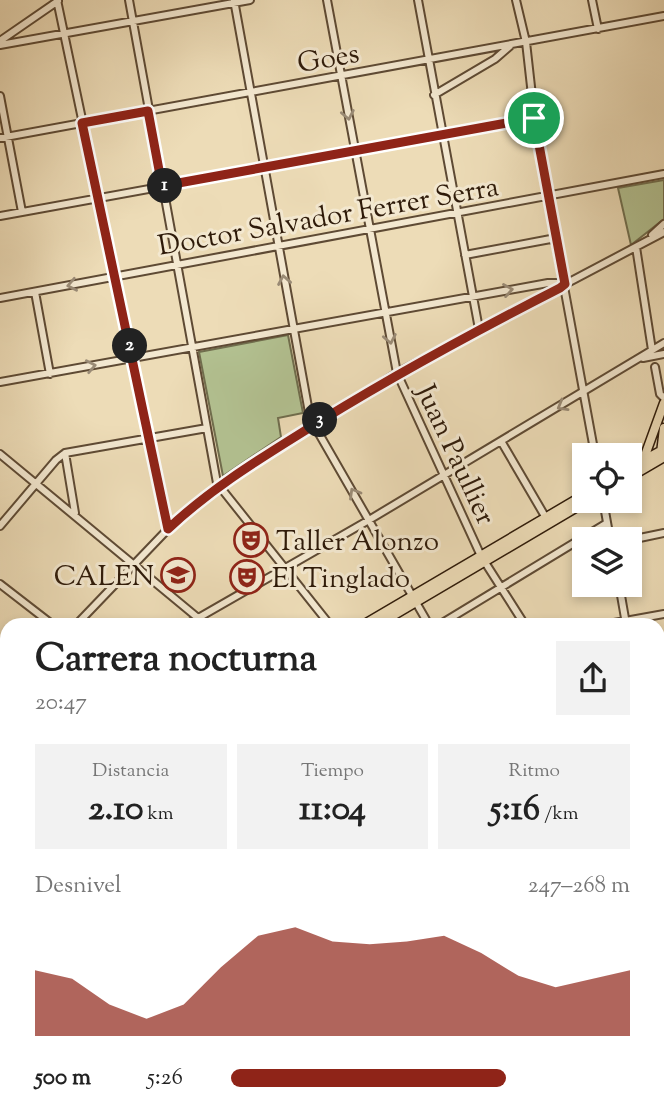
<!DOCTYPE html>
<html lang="es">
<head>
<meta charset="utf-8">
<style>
  :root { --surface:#fff; --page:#f2f2f2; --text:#222; --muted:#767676; --accent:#8f2418 }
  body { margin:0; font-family:"Sorts Mill Goudy",serif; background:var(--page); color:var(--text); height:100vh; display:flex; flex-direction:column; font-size:26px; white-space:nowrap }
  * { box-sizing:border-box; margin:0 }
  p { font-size:23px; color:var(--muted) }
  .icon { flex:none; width:38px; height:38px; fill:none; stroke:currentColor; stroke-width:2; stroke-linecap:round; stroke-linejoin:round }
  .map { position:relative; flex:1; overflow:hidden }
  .details { position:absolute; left:0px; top:618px; width:665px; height:502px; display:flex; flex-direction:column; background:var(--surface); border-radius:21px 21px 0 0; box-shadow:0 4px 10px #0003 }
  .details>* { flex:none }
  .tools { position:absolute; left:572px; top:443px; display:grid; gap:14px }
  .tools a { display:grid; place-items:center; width:70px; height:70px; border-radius:0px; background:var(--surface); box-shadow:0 4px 10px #0003; font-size:35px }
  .pin { position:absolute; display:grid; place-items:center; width:60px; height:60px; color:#fff; margin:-30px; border:4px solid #fff; border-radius:50%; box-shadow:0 2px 7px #0007 }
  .km { position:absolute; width:35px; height:35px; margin:-18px; border-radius:50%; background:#222; color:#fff; font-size:19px; line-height:35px; text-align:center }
  .round { display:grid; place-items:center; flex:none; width:74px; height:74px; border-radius:0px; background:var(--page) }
  .summary { display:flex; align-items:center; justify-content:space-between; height:119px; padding:0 35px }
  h1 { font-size:38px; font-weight:700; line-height:52px }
  .figures { display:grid; grid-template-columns:repeat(3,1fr); gap:10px; height:119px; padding:7px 35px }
  .figures div { display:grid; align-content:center; border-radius:0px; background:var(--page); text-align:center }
  .figures b { font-size:35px; font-weight:700 }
  .figures small { font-size:19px; font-weight:400 }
  .figures p { font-size:19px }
  .chart { height:196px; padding:14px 35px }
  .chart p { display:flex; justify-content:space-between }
  .chart svg { width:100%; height:126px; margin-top:7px; fill:var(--accent); opacity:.7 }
  ul { padding:0 35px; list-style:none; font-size:23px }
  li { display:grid; grid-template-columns:112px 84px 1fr; align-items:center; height:52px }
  li i { height:18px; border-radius:9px; background:var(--accent) }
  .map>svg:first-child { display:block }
  .green { fill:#b3c292; stroke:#706e4e; stroke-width:2 }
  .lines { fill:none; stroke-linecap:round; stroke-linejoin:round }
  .minor-casing { stroke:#5e4a34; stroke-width:10 }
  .major-casing { stroke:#2e1a09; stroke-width:11 }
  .minor { stroke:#f3e8d0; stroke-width:6 }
  .major { stroke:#eddcb7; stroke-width:8 }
  .oneway { stroke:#9a8b76 }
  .route-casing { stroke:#fff; stroke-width:14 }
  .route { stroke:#8f2418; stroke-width:9 }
  .labels { text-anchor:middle; stroke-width:6; stroke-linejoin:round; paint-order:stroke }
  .street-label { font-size:28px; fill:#2e1a09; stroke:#f3e8d0 }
  .poi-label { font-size:28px; fill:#2e1a09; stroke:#f3e8d0; text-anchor:start }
</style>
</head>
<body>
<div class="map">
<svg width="664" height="1119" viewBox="0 0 664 1119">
  <rect width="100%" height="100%" fill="#eddcb7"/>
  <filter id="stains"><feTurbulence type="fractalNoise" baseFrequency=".00286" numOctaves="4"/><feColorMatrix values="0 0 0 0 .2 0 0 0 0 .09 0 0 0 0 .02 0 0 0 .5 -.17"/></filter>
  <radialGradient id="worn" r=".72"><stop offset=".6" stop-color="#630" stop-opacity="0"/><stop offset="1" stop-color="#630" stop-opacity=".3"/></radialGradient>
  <path class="green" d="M664,180V219L631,245L618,188Z
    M288,335L303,413L278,418L281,437L223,476L199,352Z"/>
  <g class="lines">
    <g class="minor-casing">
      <path id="minor" d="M57,0L168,529
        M129,0L217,483L330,625
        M234,0L310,418L429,625
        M327,0L397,373L481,556L525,625
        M418,0L479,329
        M516,0L526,42L537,140L595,455
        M592,0L598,29
        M0,41L58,1
        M0,45L250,0
        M434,95L495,59L510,46
        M0,96L22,212
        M0,138L664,16
        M0,216L534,119
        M652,235L664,224
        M636,247L652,350
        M465,255L556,238
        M35,292L50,374
        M0,298L664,174
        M643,358L664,354
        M655,367L660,394L664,398
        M0,382L548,283H565
        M501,441L546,518
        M65,453L75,513
        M0,454L198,618
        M603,500L610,539
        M0,526L56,460L65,453L207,428
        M630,540L664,533
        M0,584L53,625
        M619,584L626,624
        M76,625L168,529L226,481L397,373L664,232
        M186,625L369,520L664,343
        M439,625L607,523
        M603,625L664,614
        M0,663L7,660
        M658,706L664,705
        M0,736L7,731
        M658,808L664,843
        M0,862L7,874
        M658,867L664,866
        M0,927L7,923
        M658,934L664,933
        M0,992L7,1003
        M658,1021L664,1020
        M0,1033L7,1029
        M658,1106L664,1105
        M70,1113L73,1119
        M213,1113L214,1119
        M295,1113L296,1119
        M379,1113L380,1119
        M456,1113L457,1119
        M537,1113L538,1119
        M130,1118L157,1113
        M12,1119L22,1113
        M587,1119L619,1113"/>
    </g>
    <g class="major-casing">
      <path id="major" d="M661,453L664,428
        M643,461L664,403
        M630,468L664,449
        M630,477L664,457
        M363,625L584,495
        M377,625L589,500
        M0,688L7,697
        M658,788L664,787
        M0,836L7,832"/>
    </g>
    <use href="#minor" class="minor"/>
    <use href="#major" class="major"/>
  </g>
  <defs><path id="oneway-chevron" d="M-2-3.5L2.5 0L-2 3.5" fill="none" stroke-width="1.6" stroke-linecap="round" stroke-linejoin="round" transform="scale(1.75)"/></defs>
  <g class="oneway">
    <use href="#oneway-chevron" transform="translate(348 115) rotate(79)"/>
    <use href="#oneway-chevron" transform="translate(284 280) rotate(-100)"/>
    <use href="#oneway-chevron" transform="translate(72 285) rotate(169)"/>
    <use href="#oneway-chevron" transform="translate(508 290) rotate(-10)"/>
    <use href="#oneway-chevron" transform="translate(390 339) rotate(79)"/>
    <use href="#oneway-chevron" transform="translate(91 366) rotate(-11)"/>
    <use href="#oneway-chevron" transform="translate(562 406) rotate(150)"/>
    <use href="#oneway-chevron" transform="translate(354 493) rotate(-120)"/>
  </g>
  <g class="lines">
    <g class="route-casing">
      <path id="route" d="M148,111L162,186L534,118L565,284L560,288C470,334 383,381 298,435C253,463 207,492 168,529L82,123Z"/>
    </g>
    <use href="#route" class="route"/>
  </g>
  <defs>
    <g id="theatre-ring" transform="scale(1.75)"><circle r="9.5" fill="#f3e8d0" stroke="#8f2418" stroke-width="1.5"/><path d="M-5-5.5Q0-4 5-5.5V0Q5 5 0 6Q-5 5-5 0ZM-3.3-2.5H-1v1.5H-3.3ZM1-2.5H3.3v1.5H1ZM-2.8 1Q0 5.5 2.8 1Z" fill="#8f2418"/></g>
    <g id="university-ring" transform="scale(1.75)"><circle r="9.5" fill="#f3e8d0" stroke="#8f2418" stroke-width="1.5"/><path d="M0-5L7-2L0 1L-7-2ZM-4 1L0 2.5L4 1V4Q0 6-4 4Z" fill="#8f2418"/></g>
  </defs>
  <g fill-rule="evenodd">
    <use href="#theatre-ring" x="251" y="540"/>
    <use href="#university-ring" x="178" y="575"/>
    <use href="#theatre-ring" x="247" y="577"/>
  </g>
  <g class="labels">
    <g class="street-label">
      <text transform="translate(328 57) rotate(-10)" y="10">Goes</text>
      <text transform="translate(328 215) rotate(-10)" y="10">Doctor Salvador Ferrer Serra</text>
      <text transform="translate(457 454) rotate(65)" y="10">Juan Paullier</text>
    </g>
    <g class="poi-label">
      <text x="276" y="550">Taller Alonzo</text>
      <text x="154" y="585" text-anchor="end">CALEN</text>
      <text x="272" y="587">El Tinglado</text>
    </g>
  </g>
  <rect width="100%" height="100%" filter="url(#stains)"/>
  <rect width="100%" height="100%" fill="url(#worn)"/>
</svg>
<div class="tools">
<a><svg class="icon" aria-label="locate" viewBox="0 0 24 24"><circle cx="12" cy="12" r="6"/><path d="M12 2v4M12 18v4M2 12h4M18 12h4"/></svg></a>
<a><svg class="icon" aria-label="layers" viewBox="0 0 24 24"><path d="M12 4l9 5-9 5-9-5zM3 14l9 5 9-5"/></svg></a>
</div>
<div class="pin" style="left:534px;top:118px;background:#1e9e55"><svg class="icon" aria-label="arrive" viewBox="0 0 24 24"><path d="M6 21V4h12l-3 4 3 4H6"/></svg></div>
<b class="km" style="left:165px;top:186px">1</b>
<b class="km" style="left:130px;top:346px">2</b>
<b class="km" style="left:320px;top:420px">3</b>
<section class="details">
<div class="summary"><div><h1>Carrera nocturna</h1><p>20:47</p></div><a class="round"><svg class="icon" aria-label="share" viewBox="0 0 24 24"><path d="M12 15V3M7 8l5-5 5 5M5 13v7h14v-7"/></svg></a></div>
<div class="figures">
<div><p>Distancia</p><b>2.10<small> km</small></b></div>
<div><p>Tiempo</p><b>11:04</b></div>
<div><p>Ritmo</p><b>5:16<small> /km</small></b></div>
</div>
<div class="chart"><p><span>Desnivel</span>247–268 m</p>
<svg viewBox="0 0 160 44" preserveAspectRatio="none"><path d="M0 44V21L10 24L20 33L30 38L40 33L50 20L60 9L70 6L80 11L90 12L100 11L110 9L120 15L130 23L140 27L150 24L160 21V44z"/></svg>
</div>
<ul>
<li><b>500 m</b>5:26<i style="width:69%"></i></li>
</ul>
</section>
</div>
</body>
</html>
